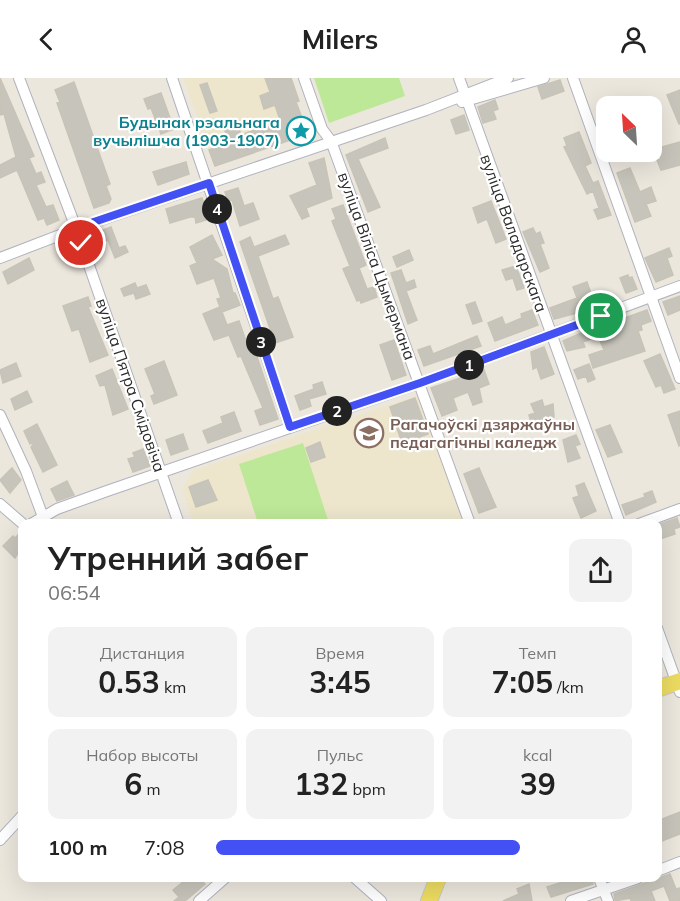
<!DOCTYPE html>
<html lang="ru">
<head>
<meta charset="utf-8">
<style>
  :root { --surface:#fff; --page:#f2f2f2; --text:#222; --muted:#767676; --accent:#4250f4 }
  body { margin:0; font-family:Mulish,sans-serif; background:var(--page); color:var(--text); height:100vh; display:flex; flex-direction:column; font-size:22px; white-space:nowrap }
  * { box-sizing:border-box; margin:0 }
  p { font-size:20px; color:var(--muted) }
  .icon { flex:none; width:33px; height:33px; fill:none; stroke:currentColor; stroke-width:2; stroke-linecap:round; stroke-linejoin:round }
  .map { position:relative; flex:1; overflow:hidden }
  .drawer { position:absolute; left:18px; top:441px; width:644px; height:363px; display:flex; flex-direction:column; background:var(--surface); border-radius:12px; box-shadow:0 6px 24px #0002 }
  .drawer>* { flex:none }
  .needle { width:39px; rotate:335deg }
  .fabs { position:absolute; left:596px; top:18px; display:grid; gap:12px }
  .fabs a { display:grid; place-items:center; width:66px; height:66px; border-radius:12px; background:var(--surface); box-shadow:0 6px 24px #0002; font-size:30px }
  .pin { position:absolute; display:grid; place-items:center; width:51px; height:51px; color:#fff; margin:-26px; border:3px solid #fff; border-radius:50%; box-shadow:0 2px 6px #0007 }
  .km { position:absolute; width:30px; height:30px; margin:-15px; border-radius:50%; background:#222; color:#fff; font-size:16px; line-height:30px; text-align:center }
  .round { display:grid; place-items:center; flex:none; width:63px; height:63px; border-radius:12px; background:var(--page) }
  .head { display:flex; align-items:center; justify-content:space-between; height:102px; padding:0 30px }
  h1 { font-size:33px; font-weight:700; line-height:45px }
  .stats { display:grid; grid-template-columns:repeat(3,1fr); gap:9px; height:102px; padding:6px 30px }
  .stats div { display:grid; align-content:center; border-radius:12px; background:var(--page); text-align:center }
  .stats b { font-size:30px; font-weight:700 }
  .stats small { font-size:16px; font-weight:400 }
  .stats p { font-size:16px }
  ul { padding:0 30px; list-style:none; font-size:20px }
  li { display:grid; grid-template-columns:96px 72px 1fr; align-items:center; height:45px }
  li i { height:15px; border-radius:8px; background:var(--accent) }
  header { display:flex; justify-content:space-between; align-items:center; height:78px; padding:0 30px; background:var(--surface); font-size:27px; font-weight:700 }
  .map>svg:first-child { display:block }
  .education { fill:#ede6cd }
  .pitch { fill:#bde897 }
  .building { fill:#c7c5bb; stroke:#c7c3b7; stroke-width:1.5 }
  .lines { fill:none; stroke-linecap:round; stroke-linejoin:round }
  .street-casing { stroke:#b0b2be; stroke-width:12 }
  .primary-casing { stroke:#c8c8c8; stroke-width:18 }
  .street { stroke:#fff; stroke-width:10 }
  .primary { stroke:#ecdb62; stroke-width:16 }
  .route-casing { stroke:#fff; stroke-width:12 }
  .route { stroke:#4250f4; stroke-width:8 }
  .labels { text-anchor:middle; stroke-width:4.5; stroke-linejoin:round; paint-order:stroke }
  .culture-label { font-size:16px; font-weight:bold; fill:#0d838f; stroke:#fff; text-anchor:end }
  .street-label { font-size:16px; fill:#2a2a2a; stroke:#fff }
  .education-label { font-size:16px; font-weight:bold; fill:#785e54; stroke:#fff; text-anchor:start }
</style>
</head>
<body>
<header><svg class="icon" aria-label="back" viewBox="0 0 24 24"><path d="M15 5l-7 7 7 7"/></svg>Milers<svg class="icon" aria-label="person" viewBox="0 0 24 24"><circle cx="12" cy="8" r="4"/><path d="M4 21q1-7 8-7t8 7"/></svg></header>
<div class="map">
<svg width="680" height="823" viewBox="0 0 680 823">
  <rect width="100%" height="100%" fill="#ece7dd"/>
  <path class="education" d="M183,0H291L299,23L296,25L308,56L215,88Z
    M418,317L465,445H193L182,412L192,393Z"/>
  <path class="pitch" d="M314,0H399L405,18L329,45Z
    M303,365L329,445H258L239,386Z"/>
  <path class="building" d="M0,0L34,78L29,80L36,96L41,94L45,104L36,107L46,129L53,127L59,142L47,147L44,140L38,142L17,92L0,100V87L16,79L4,36L0,37Z
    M265,0H291L299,23L296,24L308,56L215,88L209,72L229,65L224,50L237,45L241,57L280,42L275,27L264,31L260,18L270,14Z
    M560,2L564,13L542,21L538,9Z
    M74,4L110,106L106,108L111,121L109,125L94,130L57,25L60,24L55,12Z
    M207,5L217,33L210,35L200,7Z
    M680,12V46H679L667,17Z
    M161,15L174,51L161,56L151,30L148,31L144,21Z
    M495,22L498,31L493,33L496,41L483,45L478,29Z
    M464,37L469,52L456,56L451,42Z
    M579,54L591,85L585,88L593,105L598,103L611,137L598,141L594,132L599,130L593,113L587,116L564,69L567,68L564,60Z
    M385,60L388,70L358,81L380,129L368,134L346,77Z
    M680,64V87L661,92L657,82L661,81L658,70Z
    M324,80L332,120L306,130L309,138L302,141L290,118L317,107L309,85Z
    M186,84L189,96L158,107L153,94Z
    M630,90L640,114L651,109L656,123L646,126L651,138L635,144L617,95Z
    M238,110L244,128L253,125L259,141L240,148L232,122L228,123L225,114Z
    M202,120L209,141L196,145L195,139H190L170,145L166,131Z
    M491,123L506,161L496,165L487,141L478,145L473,130Z
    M343,127L366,187L359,190L367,211L374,209L377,219L361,225L360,222L357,223L343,191L350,188L332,143L336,141L332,131Z
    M111,149L119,170L125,168L128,174L115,180L108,162L99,165L95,155Z
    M533,150L536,156L540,154L544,165L540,166L549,190L540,194L523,154Z
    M212,157L222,177L212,181L227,191L233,215H235L240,227L222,234L227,247L239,243L246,263L251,261L278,341L260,347L255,333L263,330L241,278L238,279L229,257L214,262L203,236L220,229L217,221L221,220L214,200L197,206L190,188L197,185L190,169Z
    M285,157L289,166L258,178L273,221L278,219L293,259L275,265L240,164L250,159L254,169Z
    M669,170L672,178L667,180L673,197L656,204L645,180Z
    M409,172L413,182L397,189L393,179Z
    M29,180L34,192L8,206L3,194Z
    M516,188L524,210L517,212L513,200L506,202L502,192Z
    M401,192L406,205L414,202L416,209L406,213L417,242L408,246L391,195Z
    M628,197L629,200L632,199L637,211L626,215L620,200Z
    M587,204L593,221L575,229L577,235L554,241L550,230L577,220L573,209Z
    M135,205L137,210L146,207L150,216L136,221L134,215L124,218L121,211Z
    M680,218V232L668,237L663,224Z
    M88,219L91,228L88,229L108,277L90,284L79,251L72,253L63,228Z
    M475,224L482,243L473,246L466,227Z
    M532,232L538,247L495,263L488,245L502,239L505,247L522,240L521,236Z
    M647,232L651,243L641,247L642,252L638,253L645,273L593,290L589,277L604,272L598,258L583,264L585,269L567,273L563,263L619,239L621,238L622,241Z
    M477,258L481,268L424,288L418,272L430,268L433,276Z
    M394,262L406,297L392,302L380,267Z
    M544,269L554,296L541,301L537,289L533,291L531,274Z
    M660,276L675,311L664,315L661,307L656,309L644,283Z
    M164,283L177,317L154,326L151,318L155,316L145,291Z
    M16,285L21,298L3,305L0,292Z
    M589,286L595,301L588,304L586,298L578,301L574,292Z
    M112,291L128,331L113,337L105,307L100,308L96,298Z
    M484,292L489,306L479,310L482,324L473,327L468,314L453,320L457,332L442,338L431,310Z
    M322,304L326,316L309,321L311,328L300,332L295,318L314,311L313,307Z
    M27,313L32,324L15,332L11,321Z
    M415,320L428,356L402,365L390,329Z
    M542,322L544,329L553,326L554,339L532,348L529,337L535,335L531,326Z
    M680,333V367L679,368L668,337Z
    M234,334L241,353L208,365L203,353L223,345L221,339Z
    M37,346L57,387L43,394L31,369L36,363L30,366L24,353Z
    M610,347L622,374L608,379L596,352Z
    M183,356L188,371L171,377L166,362Z
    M576,357L580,366L575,368L580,380L568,384L563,362Z
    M320,364L325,379L311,384L306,370Z
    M143,371L150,388L133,394L128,381L135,379L133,375Z
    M12,390L21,402L10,415L0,402Z
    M479,390L496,429L479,435L464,396Z
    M208,402L217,422L196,429L189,409Z
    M67,403L74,417L57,423L51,411Z
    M584,405L596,433L581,440L573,420L579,418L576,408Z
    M652,413L656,424L626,437L622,427L645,419L644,416Z
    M677,440L680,449L674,451L675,456L657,462V447Z
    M19,456L22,460V468L15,480L3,468L13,458L15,460Z
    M680,734V756L657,765V743Z
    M670,796L676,811L680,810V823H670L664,808L651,813L655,823H631L630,820L615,823L614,816Z
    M188,800H198L205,806L185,823H174L179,819L173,812Z
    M575,800H592L593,806L551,819L547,809Z
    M529,806L532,823H503L519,816L517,811Z"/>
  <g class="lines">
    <g class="street-casing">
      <path id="street" d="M19,0L76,150L179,446
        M172,0L290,349
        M304,0L322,51L331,63L470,446
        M459,0L620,446
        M573,0L680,300
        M462,24L544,0
        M0,180L86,147L426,32L508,0
        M0,337L26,393L43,439
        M0,426L23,446
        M31,446L57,431L107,413L420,305L680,208
        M639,446L680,431
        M657,550L680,614
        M0,762L22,738
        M657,793L680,784
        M355,800L381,823
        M599,800L608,823
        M199,823L225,800
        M571,823L638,800"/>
    </g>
    <g class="primary-casing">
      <path id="primary" d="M657,611L680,603
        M429,823L438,800"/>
    </g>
    <use href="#street" class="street"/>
    <use href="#primary" class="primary"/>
  </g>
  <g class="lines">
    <g class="route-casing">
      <path id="route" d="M81,165L76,150L209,105L290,349L420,305L601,238"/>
    </g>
    <use href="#route" class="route"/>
  </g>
  <defs>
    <g id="sight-ring" transform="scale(1.5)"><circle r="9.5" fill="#fff" stroke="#0f9aa8" stroke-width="1.5"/><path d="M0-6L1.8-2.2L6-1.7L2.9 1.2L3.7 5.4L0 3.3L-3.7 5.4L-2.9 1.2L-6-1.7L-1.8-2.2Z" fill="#0f9aa8"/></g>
    <g id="university-ring" transform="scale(1.5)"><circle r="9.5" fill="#fff" stroke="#8d6e63" stroke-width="1.5"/><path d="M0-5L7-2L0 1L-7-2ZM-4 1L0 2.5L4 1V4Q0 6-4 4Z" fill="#8d6e63"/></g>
  </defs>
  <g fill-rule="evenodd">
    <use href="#sight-ring" x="301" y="53"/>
    <use href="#university-ring" x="369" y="355"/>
  </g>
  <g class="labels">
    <g class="culture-label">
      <text x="280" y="50">Будынак рэальнага<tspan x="280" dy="18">вучылішча (1903-1907)</tspan></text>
    </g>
    <g class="street-label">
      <text transform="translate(514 155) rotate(70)" y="6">вуліца Валадарскага</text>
      <text transform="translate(377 188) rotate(70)" y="6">вуліца Віліса Цымермана</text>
      <text transform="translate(131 307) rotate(71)" y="6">вуліца Пятра Смідовіча</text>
    </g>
    <g class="education-label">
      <text x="390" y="352">Рагачоўскі дзяржаўны<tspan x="390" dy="18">педагагічны каледж</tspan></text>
    </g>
  </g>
</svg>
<div class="fabs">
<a><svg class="needle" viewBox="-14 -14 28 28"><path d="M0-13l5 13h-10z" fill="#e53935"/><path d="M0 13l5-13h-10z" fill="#767676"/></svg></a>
</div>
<div class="pin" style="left:601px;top:238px;background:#1e9e55"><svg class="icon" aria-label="arrive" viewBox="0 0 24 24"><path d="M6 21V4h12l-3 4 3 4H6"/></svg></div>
<div class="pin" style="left:81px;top:165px;background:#d93025"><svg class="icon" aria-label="check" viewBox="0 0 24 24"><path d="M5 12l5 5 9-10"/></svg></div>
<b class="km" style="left:469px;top:287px">1</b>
<b class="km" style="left:337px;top:333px">2</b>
<b class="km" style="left:261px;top:264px">3</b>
<b class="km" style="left:217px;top:131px">4</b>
<section class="drawer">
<div class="head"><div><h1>Утренний забег</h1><p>06:54</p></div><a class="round"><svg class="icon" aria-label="share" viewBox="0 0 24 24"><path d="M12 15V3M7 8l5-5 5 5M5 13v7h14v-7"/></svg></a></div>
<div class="stats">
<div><p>Дистанция</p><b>0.53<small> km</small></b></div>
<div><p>Время</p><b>3:45</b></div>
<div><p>Темп</p><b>7:05<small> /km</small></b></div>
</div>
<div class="stats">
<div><p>Набор высоты</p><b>6<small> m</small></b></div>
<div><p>Пульс</p><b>132<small> bpm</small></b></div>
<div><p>kcal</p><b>39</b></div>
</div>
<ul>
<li><b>100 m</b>7:08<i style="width:73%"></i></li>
</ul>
</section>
</div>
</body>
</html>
